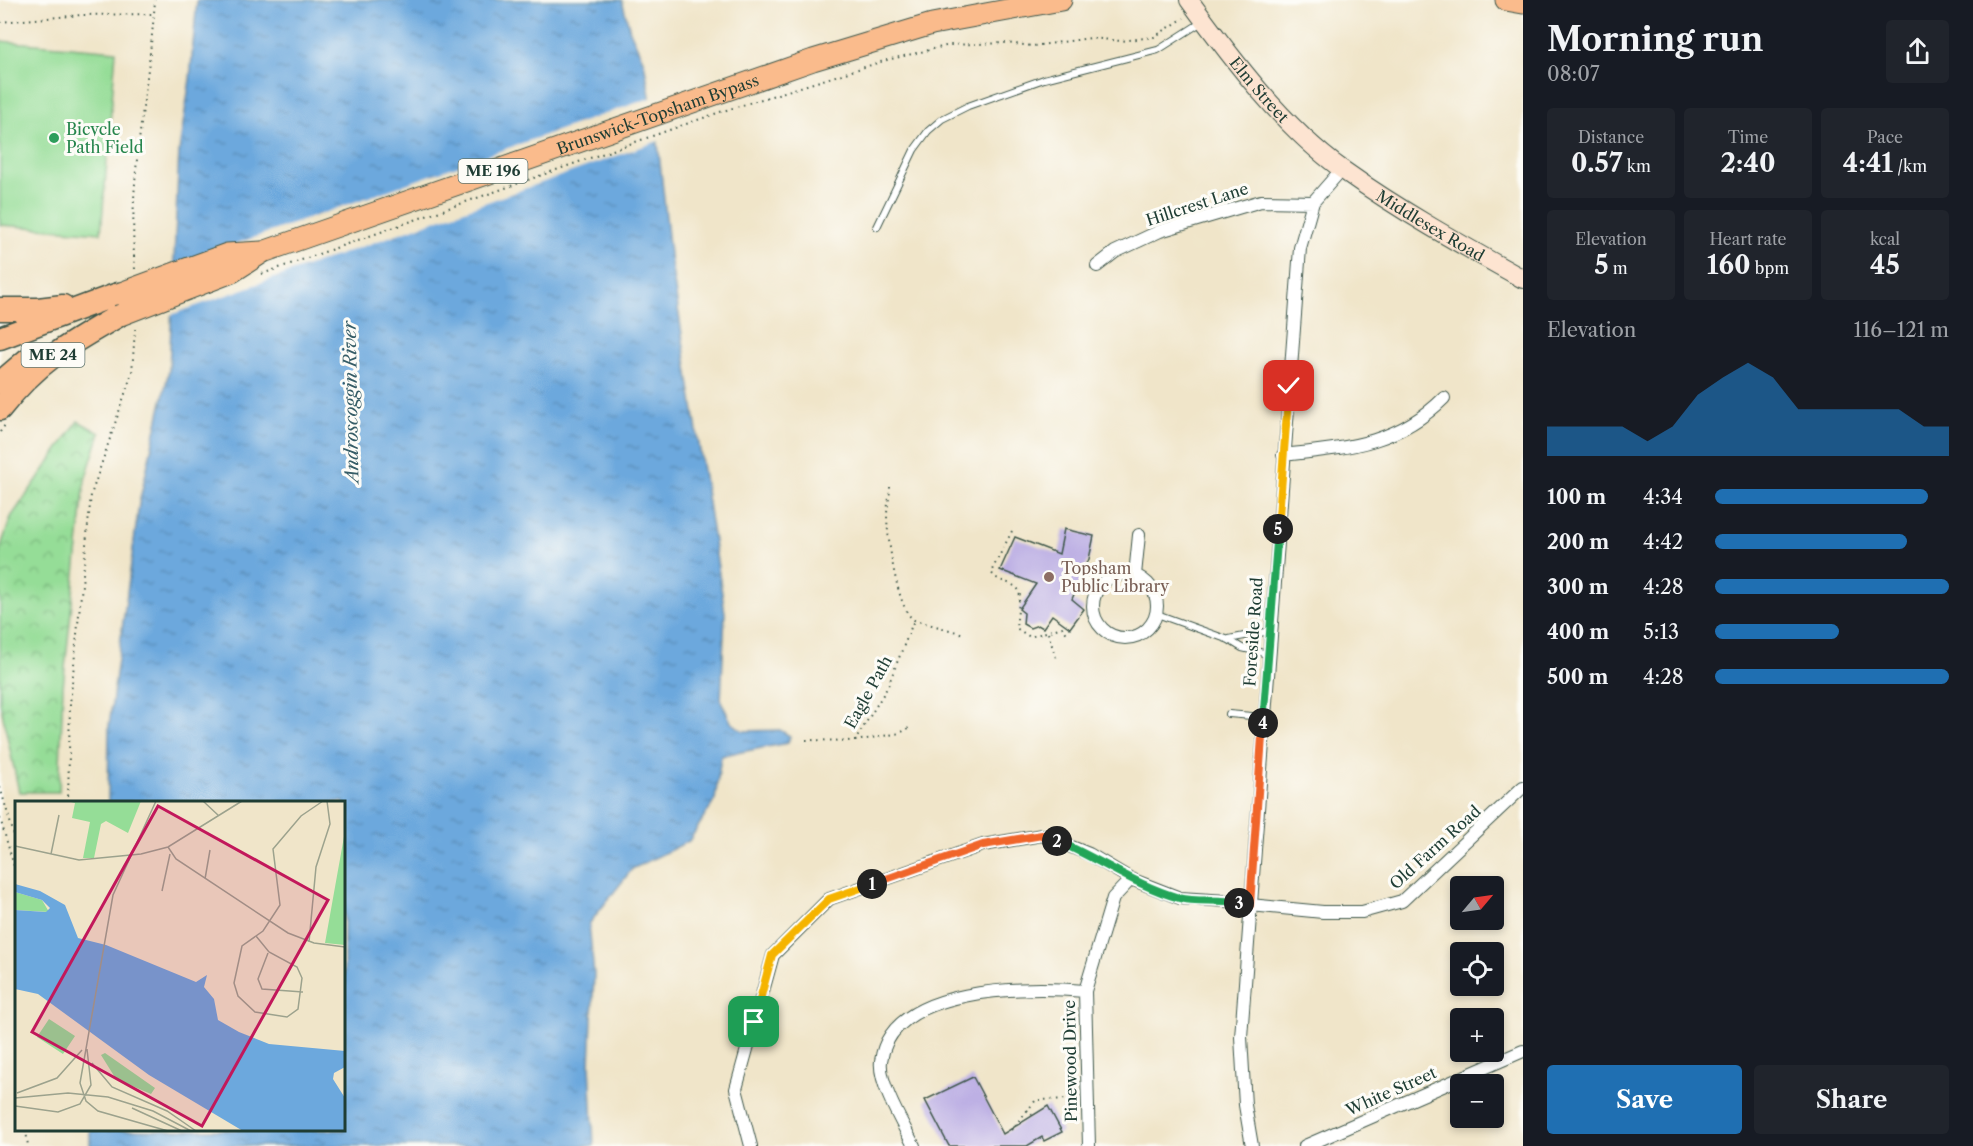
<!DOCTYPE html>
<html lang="en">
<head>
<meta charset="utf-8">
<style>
  :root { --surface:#171b24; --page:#20242c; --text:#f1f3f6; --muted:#9ea1a6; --accent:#1f6fb2 }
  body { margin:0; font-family:"Libre Caslon Text",serif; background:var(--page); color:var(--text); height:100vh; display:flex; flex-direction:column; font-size:22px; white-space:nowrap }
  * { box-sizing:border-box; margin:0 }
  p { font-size:20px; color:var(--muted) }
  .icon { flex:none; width:33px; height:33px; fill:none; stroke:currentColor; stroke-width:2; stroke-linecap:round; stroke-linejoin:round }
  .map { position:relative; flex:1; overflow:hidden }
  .drawer { display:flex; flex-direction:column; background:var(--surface); width:450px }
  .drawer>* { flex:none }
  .needle { width:39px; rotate:61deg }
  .tools { position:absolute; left:1450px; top:876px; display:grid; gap:12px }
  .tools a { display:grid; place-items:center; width:54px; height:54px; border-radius:6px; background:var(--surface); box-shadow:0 3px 9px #0003; font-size:30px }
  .pin { position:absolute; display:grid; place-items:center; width:51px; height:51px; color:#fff; margin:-26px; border-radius:12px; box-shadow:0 3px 9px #0006 }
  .km { position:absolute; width:30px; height:30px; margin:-15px; border-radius:50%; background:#222; color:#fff; font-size:16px; line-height:30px; text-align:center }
  .round { display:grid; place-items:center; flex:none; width:63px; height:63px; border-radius:6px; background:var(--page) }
  .head { display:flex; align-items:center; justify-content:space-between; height:102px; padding:0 24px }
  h1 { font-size:33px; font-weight:800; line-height:45px }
  .stats { display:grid; grid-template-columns:repeat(3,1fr); gap:9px; height:102px; padding:6px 24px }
  .stats div { display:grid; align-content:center; border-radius:6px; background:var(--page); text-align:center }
  .stats b { font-size:26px; font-weight:800 }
  .stats small { font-size:16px; font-weight:400 }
  .stats p { font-size:16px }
  .chart { height:168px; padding:12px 24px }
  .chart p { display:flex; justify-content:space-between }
  .chart svg { width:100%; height:108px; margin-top:6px; fill:var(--accent); opacity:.7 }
  .cta { display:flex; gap:12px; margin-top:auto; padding:12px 24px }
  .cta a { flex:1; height:69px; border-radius:6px; background:var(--accent); color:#fff; font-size:24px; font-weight:800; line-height:69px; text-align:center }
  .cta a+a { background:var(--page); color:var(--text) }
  ul { padding:0 24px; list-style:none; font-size:20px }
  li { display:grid; grid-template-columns:96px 72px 1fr; align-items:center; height:45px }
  li i { height:15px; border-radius:8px; background:var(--accent) }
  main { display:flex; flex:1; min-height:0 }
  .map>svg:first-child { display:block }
  .grass { fill:#95dd97; stroke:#5a8d66; stroke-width:1.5 }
  .park { fill:url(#park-crowns); stroke:#5a8d66; stroke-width:1.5 }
  .water { fill:url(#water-ripples); stroke:#467288; stroke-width:1.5 }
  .pier { fill:#f0e5c9 }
  .building { fill:#bdb0e4 }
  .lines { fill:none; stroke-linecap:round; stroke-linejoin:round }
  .service-casing { stroke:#3e564a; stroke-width:8 }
  .minor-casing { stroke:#3e564a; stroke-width:14 }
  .secondary-casing { stroke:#3e564a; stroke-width:20 }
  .trunk-casing { stroke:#3e564a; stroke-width:23 }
  .motorway-casing { stroke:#3e564a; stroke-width:25 }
  .path { stroke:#3e564a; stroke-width:2; stroke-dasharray:1.5 4.5; stroke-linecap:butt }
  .service { stroke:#fff; stroke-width:6 }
  .minor { stroke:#fff; stroke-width:12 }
  .secondary { stroke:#fde4d1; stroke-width:18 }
  .trunk { stroke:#fabb8c; stroke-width:21 }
  .motorway { stroke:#fabb8c; stroke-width:22 }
  .trunk-bridge-casing { stroke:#3e564a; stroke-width:23; stroke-linecap:butt }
  .path-bridge { stroke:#3e564a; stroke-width:2; stroke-dasharray:1.5 4.5; stroke-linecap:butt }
  .trunk-bridge { stroke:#fabb8c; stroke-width:21 }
  .split-1-casing { stroke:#fff; stroke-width:12 }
  .split-2-casing { stroke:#fff; stroke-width:12 }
  .split-3-casing { stroke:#fff; stroke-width:12 }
  .split-4-casing { stroke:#fff; stroke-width:12 }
  .split-5-casing { stroke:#fff; stroke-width:12 }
  .split-6-casing { stroke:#fff; stroke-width:12 }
  .split-1 { stroke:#f5b400; stroke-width:8 }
  .split-2 { stroke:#f0652b; stroke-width:8 }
  .split-3 { stroke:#22a559; stroke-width:8 }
  .split-4 { stroke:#f0652b; stroke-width:8 }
  .split-5 { stroke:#22a559; stroke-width:8 }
  .split-6 { stroke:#f5b400; stroke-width:8 }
  .leisure-dot { fill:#2e9e5b; stroke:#fdfcf7; stroke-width:2 }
  .education-dot { fill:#8d6e63; stroke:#fdfcf7; stroke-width:2 }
  .labels { text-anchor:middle; stroke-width:6; stroke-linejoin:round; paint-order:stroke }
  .shield { fill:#fdfcf7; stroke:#62766e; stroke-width:1.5 }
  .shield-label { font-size:15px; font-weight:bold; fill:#1f3d34 }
  .street-label { font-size:16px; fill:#1f3d34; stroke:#fdfcf7 }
  .leisure-label { font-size:16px; fill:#27864d; stroke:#fdfcf7; text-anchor:start }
  .education-label { font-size:16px; fill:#785e54; stroke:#fdfcf7; text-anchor:start }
  .water-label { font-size:18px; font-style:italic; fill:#365d67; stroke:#fdfcf7 }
  .inset-road { fill:none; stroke:#9ca28d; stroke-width:1.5 }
  .view { fill:#c2185b; fill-opacity:0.15; stroke:#c2185b; stroke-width:3 }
  .inset-edge { fill:none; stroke:#1f3d34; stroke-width:3 }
</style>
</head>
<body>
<main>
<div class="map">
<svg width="1523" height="1146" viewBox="0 0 1523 1146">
  <defs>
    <pattern id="park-crowns" width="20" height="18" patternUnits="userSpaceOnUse" patternTransform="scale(1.5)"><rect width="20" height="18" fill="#95dd97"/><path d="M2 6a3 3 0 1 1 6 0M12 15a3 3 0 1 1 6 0" fill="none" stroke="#79b47c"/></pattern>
    <pattern id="water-ripples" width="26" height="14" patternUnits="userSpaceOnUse" patternTransform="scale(1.5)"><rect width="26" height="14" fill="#6ca8dd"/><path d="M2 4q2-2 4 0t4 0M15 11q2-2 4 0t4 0" fill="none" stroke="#588ab4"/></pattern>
  </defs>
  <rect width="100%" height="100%" fill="#fdfcf7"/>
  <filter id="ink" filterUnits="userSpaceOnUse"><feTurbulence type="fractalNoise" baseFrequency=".0167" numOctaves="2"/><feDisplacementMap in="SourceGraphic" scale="12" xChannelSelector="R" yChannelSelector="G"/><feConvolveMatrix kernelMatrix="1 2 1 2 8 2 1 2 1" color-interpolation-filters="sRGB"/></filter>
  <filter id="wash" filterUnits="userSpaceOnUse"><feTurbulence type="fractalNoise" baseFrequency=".008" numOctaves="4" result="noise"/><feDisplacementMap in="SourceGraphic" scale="24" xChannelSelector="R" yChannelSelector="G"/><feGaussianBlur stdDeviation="1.35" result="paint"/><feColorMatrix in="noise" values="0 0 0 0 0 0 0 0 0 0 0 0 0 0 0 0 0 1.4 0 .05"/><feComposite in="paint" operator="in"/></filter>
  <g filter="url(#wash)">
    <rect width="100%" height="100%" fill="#f0e5c9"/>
    <path class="grass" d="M0,41L116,51L101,233L0,225Z"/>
    <path class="park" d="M78,421L100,433L85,480L63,687L59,792H19L0,703V549L11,517Z"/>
    <path class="water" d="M197,0H622L630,31L644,62L657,135L671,263L725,613L721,701L731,722L743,731L780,730L790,736L788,743L721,756L715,800L689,841L632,869L589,924L594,974L590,1065L594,1146H90V1130H344V802H108L109,726L139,504L169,370L179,151L190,79Z"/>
    <path class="pier" d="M653,97L661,140L168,316L170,267Z"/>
    <g id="blocks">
      <path class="building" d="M1064,529L1094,536L1089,559L1072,599L1084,609L1070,628L1052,615L1043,628L1038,625L1030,628L1023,624L1024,613L1019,609L1036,584L1000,570L1015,537L1059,554Z
        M973,1077L1003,1134L1048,1106L1062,1132L1044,1141L1042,1137L1027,1146H949L925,1100Z"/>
    </g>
  </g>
  <g filter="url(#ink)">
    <use href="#blocks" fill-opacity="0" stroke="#3e564a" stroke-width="1.5"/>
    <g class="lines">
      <g class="service-casing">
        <path id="service" d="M877,227L914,150L928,131L942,119L968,106L1044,79L1158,50L1202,22
          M1157,614L1229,640L1242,648L1268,654
          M1229,639L1270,631
          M1229,714L1263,717"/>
      </g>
      <g class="minor-casing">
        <path id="minor" d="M1097,266L1115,252L1160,231L1261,201L1313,202
          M1283,455C1346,448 1397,445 1444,398
          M1093 606a32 32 0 1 1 64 0a32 32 0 1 1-64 0Z
          M1135,575L1139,535
          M751,1146L736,1089L773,955L829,899L983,845L1042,835L1089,854L1131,879L1180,898L1228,901L1250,905L1323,912H1362L1402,901L1523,787
          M914,1146C904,1126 878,1083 881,1061C891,985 1029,986 1085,991
          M1089,1146L1085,991L1113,898L1131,879
          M1252,1146L1245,1105L1241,1037L1300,248L1313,202L1342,169
          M1305,1146L1523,1051"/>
      </g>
      <g class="secondary-casing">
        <g id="secondary">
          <path id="s1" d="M1189,0C1232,59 1283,127 1343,170C1399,210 1462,245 1523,279"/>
        </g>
      </g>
      <g class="trunk-casing">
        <g id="trunk">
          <path d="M1506,0L1523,3"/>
          <path id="s2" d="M263,252L813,60L932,24L1061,0"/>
        </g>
      </g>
      <g class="motorway-casing">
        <path id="motorway" d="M0,309H38L63,306
          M0,338L118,294
          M0,383L28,359
          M0,409C37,362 67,345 118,316"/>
      </g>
      <path class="path" d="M0,22L82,15L154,14
        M720,112L887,60L950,45L1005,43L1033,46L1091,38L1121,41L1154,37L1184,18
        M135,269C127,179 149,90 155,0
        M0,432L5,425
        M890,487C890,496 887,506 887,515C887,536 897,610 914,620L964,634
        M1012,531L991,572C998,584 1013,580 1020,592L1016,628L1030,637L1062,627L1069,636
        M1048,633L1056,658
        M806,740L855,741L887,688L914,620
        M855,741L900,733L909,728
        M0,787L16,842
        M68,802L70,704L91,495L132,373L135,329
        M0,818L16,873
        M1027,1110L1032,1115
        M26,1130L28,1146
        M1011,1130L1036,1100L1075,1099"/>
      <use href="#service" class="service"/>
      <use href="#minor" class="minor"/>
      <use href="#secondary" class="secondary"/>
      <use href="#trunk" class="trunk"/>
      <use href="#motorway" class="motorway"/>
      <g class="trunk-bridge-casing">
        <path id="trunk-bridge" d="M118,294L227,254L262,252
          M118,316L232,272L263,252"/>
      </g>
      <path class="path-bridge" d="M262,274L720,112"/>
      <use href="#trunk-bridge" class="trunk-bridge"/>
    </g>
  </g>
  <g class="lines" filter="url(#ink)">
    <g class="split-1-casing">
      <path id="split-1" d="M754,1022L772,955L829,899L872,884"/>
    </g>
    <g class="split-2-casing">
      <path id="split-2" d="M872,884L983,845L1042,835L1057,841"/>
    </g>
    <g class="split-3-casing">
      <path id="split-3" d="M1057,841C1098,858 1136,886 1179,898C1198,903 1219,898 1239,903"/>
    </g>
    <g class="split-4-casing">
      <path id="split-4" d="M1239,903L1250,905L1263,723"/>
    </g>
    <g class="split-5-casing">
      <path id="split-5" d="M1263,723L1278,529"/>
    </g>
    <g class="split-6-casing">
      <path id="split-6" d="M1278,529L1289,386"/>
    </g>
    <use href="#split-1" class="split-1"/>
    <use href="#split-2" class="split-2"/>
    <use href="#split-3" class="split-3"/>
    <use href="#split-4" class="split-4"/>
    <use href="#split-5" class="split-5"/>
    <use href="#split-6" class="split-6"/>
  </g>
  <circle class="leisure-dot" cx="54" cy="138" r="6"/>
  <circle class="education-dot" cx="1049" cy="577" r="6"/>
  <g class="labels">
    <g class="shield">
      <rect x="458.5" y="159" width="69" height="24" rx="4.5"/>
      <rect x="21.5" y="343" width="63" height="24" rx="4.5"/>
    </g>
    <g class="shield-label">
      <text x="493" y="176">ME 196</text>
      <text x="53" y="360">ME 24</text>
    </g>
    <g class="street-label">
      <text dy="6" stroke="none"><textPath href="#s1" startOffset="114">Elm Street</textPath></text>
      <text dy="6" stroke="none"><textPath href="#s2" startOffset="418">Brunswick-Topsham Bypass</textPath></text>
      <text transform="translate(1197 204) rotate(-18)" y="6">Hillcrest Lane</text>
      <text dy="6" stroke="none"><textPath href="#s1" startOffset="334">Middlesex Road</textPath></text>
      <text transform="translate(1253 632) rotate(-86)" y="6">Foreside Road</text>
      <text transform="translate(868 692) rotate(-61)" y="6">Eagle Path</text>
      <text transform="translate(1435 847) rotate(-42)" y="6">Old Farm Road</text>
      <text transform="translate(1070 1061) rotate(-91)" y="6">Pinewood Drive</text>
      <text transform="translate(1391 1091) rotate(-24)" y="6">White Street</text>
    </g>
    <g class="leisure-label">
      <text x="66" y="135">Bicycle<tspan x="66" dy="18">Path Field</tspan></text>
    </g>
    <g class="education-label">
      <text x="1061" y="574">Topsham<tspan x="1061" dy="18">Public Library</tspan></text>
    </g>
    <g class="water-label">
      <text transform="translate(351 402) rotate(-91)" y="6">Androscoggin River</text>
    </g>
  </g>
  <g transform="translate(15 801)">
    <rect width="330" height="330" fill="#f0e5c9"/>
    <path d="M0,91L27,99L34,111L0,109ZM34,218L60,235L48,253L22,236Z" fill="#95dd97"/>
    <path d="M52,0H126L113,32L91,20L86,23L79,57H68L75,21L57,17L60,2ZM330,30V144L310,142ZM90,252L140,287L136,293L101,278L86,254Z" fill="#95dd97"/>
    <path d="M0,83L25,90L50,104L63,137L91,144L181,181L192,174L189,186L199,198L203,219L224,231L254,243L330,250V266L319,272L318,278L330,297V330H228L134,274L23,193L0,188V109L31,111L35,107L27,99L0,91Z" fill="#6ca8dd"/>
    <path class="inset-road" d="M141,0L98,94L65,282L71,300L83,310L153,330M188,0L204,15M0,45L64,59L126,53L153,46L227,0M153,46L161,58L273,132L299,142L330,146M36,53L44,14M190,78L195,49M147,90L155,53M241,135L254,151L282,166L287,177L283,208L272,216L240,211L223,195L219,182L227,145L248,130L265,104L258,48L286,15L308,0M294,141L301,66L315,23L312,0M253,152L243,178L247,188L288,191M77,262L97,286L152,310L181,330M2,292L42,277L67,249M0,297L53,292L93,296L138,310L176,330M0,305L43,311L65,303L76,284L72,248M117,307L167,330"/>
    <path class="view" d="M143,5L313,99L187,325L17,231Z"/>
    <rect width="330" height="330" class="inset-edge"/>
  </g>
</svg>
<div class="tools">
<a><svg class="needle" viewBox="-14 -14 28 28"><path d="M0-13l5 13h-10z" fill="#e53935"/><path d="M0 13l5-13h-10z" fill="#9ea1a6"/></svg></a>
<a><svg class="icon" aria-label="locate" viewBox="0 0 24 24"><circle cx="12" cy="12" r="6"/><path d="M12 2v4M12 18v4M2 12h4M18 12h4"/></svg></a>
<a>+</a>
<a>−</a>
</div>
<div class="pin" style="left:754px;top:1022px;background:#1e9e55"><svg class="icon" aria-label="arrive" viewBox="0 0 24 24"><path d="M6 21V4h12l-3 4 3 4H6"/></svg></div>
<div class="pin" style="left:1289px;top:386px;background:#d93025"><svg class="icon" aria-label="check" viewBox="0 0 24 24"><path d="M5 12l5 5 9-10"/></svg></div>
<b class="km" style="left:872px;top:884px">1</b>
<b class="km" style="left:1057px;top:841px">2</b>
<b class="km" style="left:1239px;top:903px">3</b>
<b class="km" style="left:1263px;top:723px">4</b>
<b class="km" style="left:1278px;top:529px">5</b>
</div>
<section class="drawer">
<div class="head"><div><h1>Morning run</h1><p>08:07</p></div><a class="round"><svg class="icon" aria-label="share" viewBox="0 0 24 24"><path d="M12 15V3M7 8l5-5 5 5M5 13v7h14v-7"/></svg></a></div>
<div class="stats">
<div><p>Distance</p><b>0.57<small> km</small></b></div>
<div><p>Time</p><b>2:40</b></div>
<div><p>Pace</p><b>4:41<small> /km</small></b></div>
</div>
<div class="stats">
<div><p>Elevation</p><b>5<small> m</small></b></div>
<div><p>Heart rate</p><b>160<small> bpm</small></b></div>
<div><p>kcal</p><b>45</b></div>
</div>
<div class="chart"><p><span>Elevation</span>116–121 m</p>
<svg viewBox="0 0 160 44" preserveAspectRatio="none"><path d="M0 44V32L10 32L20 32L30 32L40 38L50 32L60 19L70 12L80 6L90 12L100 25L110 25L120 25L130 25L140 25L150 32L160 32V44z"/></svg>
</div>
<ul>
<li><b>100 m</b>4:34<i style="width:91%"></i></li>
<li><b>200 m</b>4:42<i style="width:82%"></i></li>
<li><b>300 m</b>4:28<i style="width:100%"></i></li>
<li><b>400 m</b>5:13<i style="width:53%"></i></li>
<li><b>500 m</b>4:28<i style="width:100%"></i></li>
</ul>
<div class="cta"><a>Save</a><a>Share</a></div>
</section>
</main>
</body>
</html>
